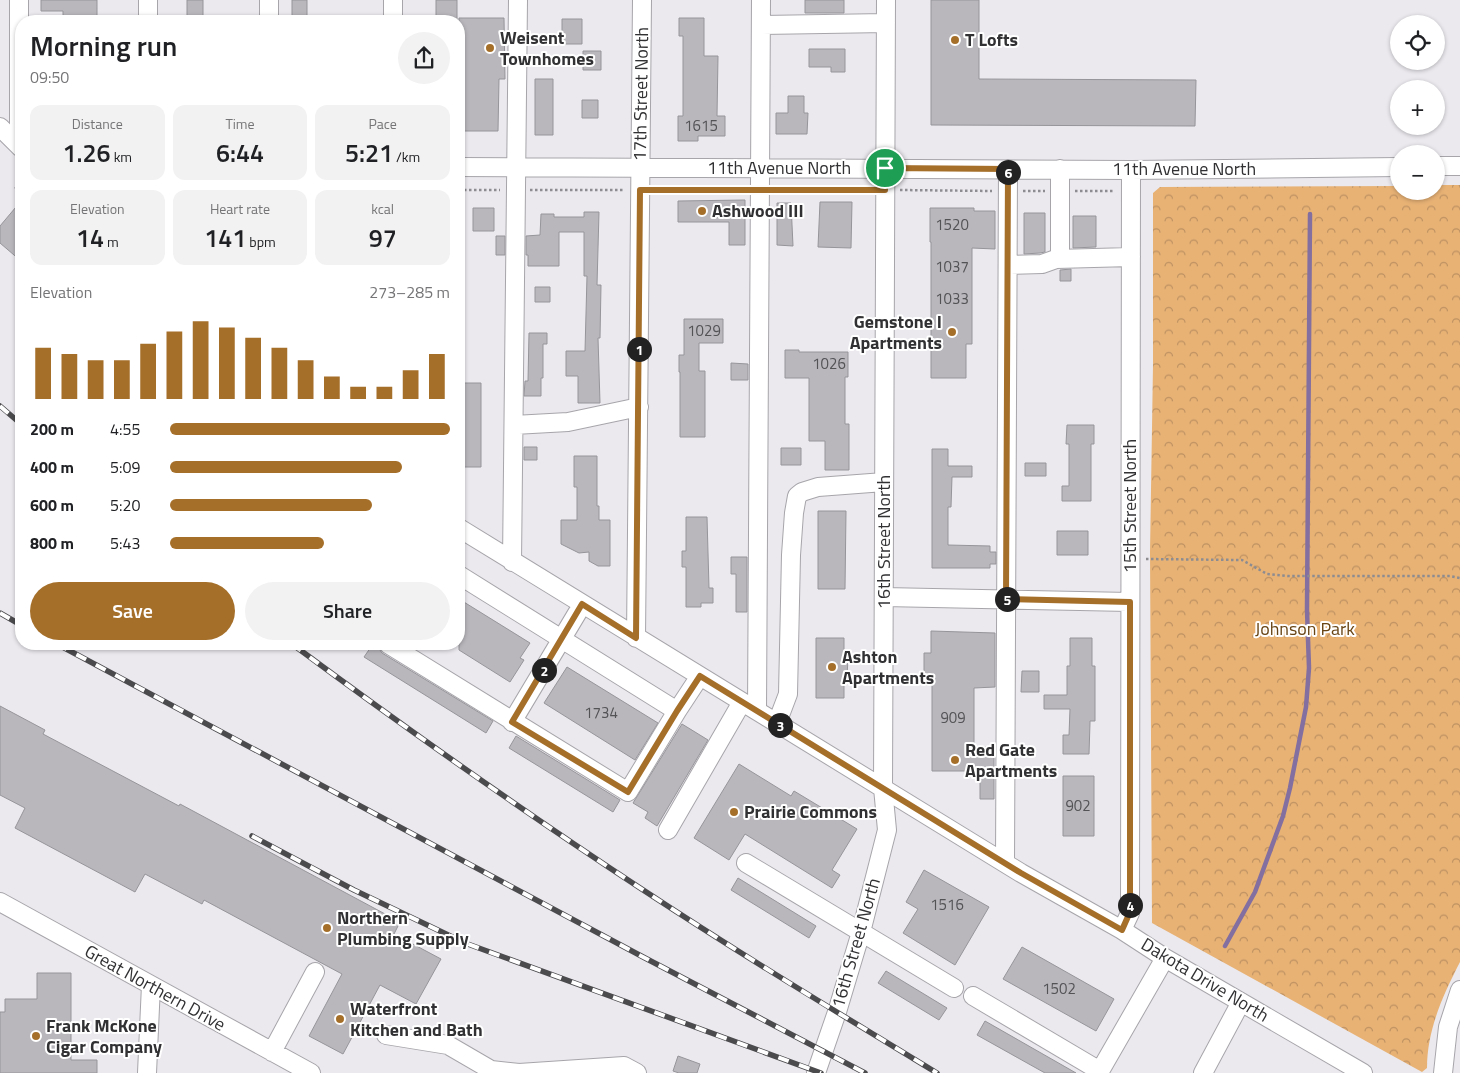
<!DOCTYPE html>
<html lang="en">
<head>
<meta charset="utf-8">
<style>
  :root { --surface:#fff; --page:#f2f2f2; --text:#202124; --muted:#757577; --accent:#a56f2a }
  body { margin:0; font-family:"Titillium Web",sans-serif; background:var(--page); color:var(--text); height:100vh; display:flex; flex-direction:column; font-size:19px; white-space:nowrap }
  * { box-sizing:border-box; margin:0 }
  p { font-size:16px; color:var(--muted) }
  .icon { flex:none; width:28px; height:28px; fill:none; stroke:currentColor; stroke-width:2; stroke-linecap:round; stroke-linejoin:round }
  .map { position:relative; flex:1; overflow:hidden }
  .details { position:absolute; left:15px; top:15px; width:450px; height:635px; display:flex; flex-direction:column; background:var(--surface); border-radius:20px; box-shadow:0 1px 4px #0004 }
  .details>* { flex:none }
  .fabs { position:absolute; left:1390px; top:15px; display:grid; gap:10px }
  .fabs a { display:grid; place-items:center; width:55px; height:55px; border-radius:50%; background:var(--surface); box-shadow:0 1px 4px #0004; font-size:25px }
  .pin { position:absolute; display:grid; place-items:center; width:42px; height:42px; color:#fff; margin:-21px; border:2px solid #fff; border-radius:50%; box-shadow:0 1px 5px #0007 }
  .km { position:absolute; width:25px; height:25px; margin:-12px; border-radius:50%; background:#222; color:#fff; font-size:14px; line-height:25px; text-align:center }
  .round { display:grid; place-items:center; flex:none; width:52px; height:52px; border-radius:26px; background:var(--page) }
  .overview { display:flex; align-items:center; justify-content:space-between; height:85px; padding:0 15px }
  h1 { font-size:28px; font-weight:600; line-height:38px }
  .metrics { display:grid; grid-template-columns:repeat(3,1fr); gap:8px; height:85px; padding:5px 15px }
  .metrics div { display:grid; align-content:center; border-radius:12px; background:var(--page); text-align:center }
  .metrics b { font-size:25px; font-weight:600 }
  .metrics small { font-size:14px; font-weight:400 }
  .metrics p { font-size:14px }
  .chart { height:140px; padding:10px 15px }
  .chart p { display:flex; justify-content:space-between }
  .chart svg { width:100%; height:90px; margin-top:5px; stroke:var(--accent); stroke-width:6 }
  .action { display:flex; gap:10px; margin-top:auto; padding:10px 15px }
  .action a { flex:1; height:58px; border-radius:30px; background:var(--accent); color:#fff; font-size:20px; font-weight:600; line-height:58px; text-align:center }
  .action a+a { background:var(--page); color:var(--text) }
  ul { padding:0 15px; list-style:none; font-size:16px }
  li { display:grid; grid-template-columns:80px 60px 1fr; align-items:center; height:38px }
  li i { height:12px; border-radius:6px; background:var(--accent) }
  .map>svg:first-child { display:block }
  .park { fill:url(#park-crowns) }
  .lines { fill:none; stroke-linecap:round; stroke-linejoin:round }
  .stream { stroke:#836fa0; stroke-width:4.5 }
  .building { fill:#b9b7bc; stroke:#969599 }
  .minor-casing { stroke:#a7a5aa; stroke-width:20 }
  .path { stroke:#8d8c90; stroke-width:2.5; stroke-dasharray:2.5 2.5; stroke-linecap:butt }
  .minor { stroke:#fff; stroke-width:18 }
  .rail-casing { stroke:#4b4a4d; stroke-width:5.5 }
  .rail { stroke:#fff; stroke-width:4; stroke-dasharray:11; stroke-linecap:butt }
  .route-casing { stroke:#fff; stroke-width:10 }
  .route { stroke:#a56f2a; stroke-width:6 }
  .poi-dot { fill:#a56f2a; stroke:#fff; stroke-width:2 }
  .labels { text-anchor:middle; stroke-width:4; stroke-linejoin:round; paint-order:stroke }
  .number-label { font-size:15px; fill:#535255 }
  .poi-label { font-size:18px; font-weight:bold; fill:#313133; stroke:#fff; text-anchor:start }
  .street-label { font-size:18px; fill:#313133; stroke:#fff }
  .park-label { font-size:18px; fill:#684414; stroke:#fff }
</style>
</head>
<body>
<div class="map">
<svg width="1460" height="1073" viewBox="0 0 1460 1073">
  <defs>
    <pattern id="park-crowns" width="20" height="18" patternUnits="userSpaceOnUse" patternTransform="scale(1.25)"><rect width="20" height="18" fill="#e8b275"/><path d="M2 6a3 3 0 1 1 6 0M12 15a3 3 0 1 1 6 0" fill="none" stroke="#bd9161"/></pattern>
  </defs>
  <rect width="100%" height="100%" fill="#ebe9ee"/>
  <path class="park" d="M1436,185H1460V962C1443,995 1427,1030 1427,1068L1422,1072L1152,923L1150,552L1153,365V193L1160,187L1399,186V191H1436Z"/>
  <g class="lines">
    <path class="stream" d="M1225,946L1255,892L1283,816L1290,788L1306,707L1309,668L1307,610L1310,214"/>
  </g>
  <path class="building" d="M41,0H97V21H63V11H41Z
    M187,0H203V21H187Z
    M292,0H307V21H292Z
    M436,0H457V21H436Z
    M805,0H844V13H805Z
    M931,0H979V79L1196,80L1195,126L931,125Z
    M459,18H504L505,79H499L498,131H459Z
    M679,18H704V56H718L717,116H725V136H698V141H678V116H683V36H679Z
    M562,19H582V44H562Z
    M809,49H845V72H831V67H809Z
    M583,51H601V70H583Z
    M535,79H553V135H535Z
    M788,96H804V113H808L807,134H776V113H788Z
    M582,100H598V118H582Z
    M745,200V245H729V222H678V201Z
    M21,201V261L0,243V226Z
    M820,202H852L851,248L818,247Z
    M777,203H791L793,246L777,245Z
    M473,208H494V231H473Z
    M930,208H974V211H995V249L972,248V344H966V378H931V242H930Z
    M584,212H599L597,285H601L600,338H598L600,403H578V376H566V351H585L587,276H584V232H559V266H528V255H526V236L540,235L541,214H554V217H584Z
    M1024,213H1045V252L1040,253L1024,254Z
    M1073,216H1096V247L1073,248Z
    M496,236H505V255H496Z
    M1071,269V281H1060V270Z
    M535,287H550V302H535Z
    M684,319H723V343H699V371H705V437H680V372H679V355H684Z
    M529,333H547V344H543V378H541V396H524L525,381H528Z
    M785,350H799V352H848V377H845V424H849V470H825V441H809V378H785Z
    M731,363L748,364V380H731Z
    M459,383H481V467H459Z
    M1067,425H1094V444H1091V501H1062V486H1069V444H1066Z
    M524,447H537V460H524Z
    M781,448H801V465H781Z
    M932,449H948V466H972V477H952L951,507H948V545L990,546V552H996V564H990V568H932Z
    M574,456H597V506H599V520H610V566H598L589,561V552L579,553L561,544V520H577V487H574Z
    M1025,463H1046V476H1025Z
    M818,511H846L845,589H818Z
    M686,517H707L709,588H713V603H701V607H686V567H682V551H686Z
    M1057,531H1088V555H1057Z
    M731,557H747V612H736V574H731Z
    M459,599L530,643L520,658L524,660L510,682L459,650Z
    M931,631L995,633V687L974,688V747H994V799H980V771H932V685H924V653H931Z
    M816,638H844V659H848L847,676H844V698H816Z
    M1070,638H1092V666H1095V721H1090V723L1089,754H1063V735H1069L1070,709H1044V695H1067V666H1070Z
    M373,644L378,647L382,653L493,721L486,733L364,657Z
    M567,667L658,723L635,760L544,703Z
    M1022,671H1039V692H1021Z
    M0,706L45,730L43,734L179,806L180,804L400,922L394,934L441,959L416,1004L380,985L343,1054L309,1036L342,974L204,900L202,904L145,874L135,892L15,828L25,808L0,795Z
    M682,724L708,740L657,826L645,818L648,812L633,803Z
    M516,736L620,800L613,812L509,748Z
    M739,764L791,796L794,791L857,829L832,870L840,875L832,888L745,834L729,860L694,838Z
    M1063,776H1094V836H1063Z
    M924,870L989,907L955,965L903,933L918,909L906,902Z
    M738,878L816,926L809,938L731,890Z
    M1022,947L1114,999L1096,1031L1003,979Z
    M886,971L947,1008L939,1020L878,983Z
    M37,973H71V1060H97V1073H0V1012H5V999H37Z
    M985,1021L1076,1073H1045L977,1035Z
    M678,1056L700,1064L697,1073H679L673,1071Z"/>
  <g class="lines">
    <g class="minor-casing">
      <path id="minor" d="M269,0V21
        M148,21V0
        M393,21V0
        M761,25L886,23
        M0,127L21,148
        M19,146V0
        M1436,166H1460
        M459,167L1131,170L1399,167
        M1060,169V259
        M1008,265L1042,264L1056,259L1131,257
        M514,425L568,422L639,407
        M459,528L1021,873L1122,930L1165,958L1363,1073
        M512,562L518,0
        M459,575L677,711L700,676
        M884,597L1130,602
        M636,638L642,0
        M388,644L628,792L677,711
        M757,711L761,0
        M512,722L582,605
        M777,723L788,694L791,555L794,513L797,496L802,492L818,487L884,482
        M668,830L742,702
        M746,863L954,988
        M1005,863L1008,169
        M0,902L311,1073
        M1122,930L1130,913L1131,170
        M973,996L1100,1071L1165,958
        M386,1035L448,1045L491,1070L519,1073L624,1066L637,1073
        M272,1052L315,972
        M147,1073L151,985
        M816,1073L837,1012L861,932L887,830L883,788L886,0
        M1203,1073L1241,1002
        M1443,1073L1448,1027L1460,990"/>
    </g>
    <path class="path" d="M15,187L21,192
      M459,190H500
      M530,190H625
      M655,190H745
      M775,190H870
      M900,190L992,191
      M1023,191H1045
      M1075,191H1115
      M1146,559L1242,560L1267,574L1288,576H1450L1460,578"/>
    <use href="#minor" class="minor"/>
    <g class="rail-casing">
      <path id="rail" d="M0,406L21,424
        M0,613L21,625
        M57,644L645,958L865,1073
        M292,644C446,758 604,868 767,969C823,1004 880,1038 937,1073
        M252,836L354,890L465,943L821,1073"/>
    </g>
    <use href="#rail" class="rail"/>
  </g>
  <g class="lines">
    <g class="route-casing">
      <path id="route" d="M885,168L1008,169L1006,599L1130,602V912L1122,930L1021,873L700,676L677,711L628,792L512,722L582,604L636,638L640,190H885Z"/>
    </g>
    <use href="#route" class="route"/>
  </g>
  <g class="poi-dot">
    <circle cx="955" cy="40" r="5"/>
    <circle cx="490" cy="48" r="5"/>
    <circle cx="702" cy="211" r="5"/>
    <circle cx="952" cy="332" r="5"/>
    <circle cx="832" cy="667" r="5"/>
    <circle cx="955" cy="760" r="5"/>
    <circle cx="734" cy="812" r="5"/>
    <circle cx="327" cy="928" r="5"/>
    <circle cx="340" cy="1019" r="5"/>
    <circle cx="36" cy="1036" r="5"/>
  </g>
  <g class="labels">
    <g class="number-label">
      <text x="701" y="131">1615</text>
      <text x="952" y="230">1520</text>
      <text x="952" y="272">1037</text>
      <text x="952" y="304">1033</text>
      <text x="704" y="336">1029</text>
      <text x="829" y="369">1026</text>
      <text x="601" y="718">1734</text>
      <text x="953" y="723">909</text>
      <text x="1078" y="811">902</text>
      <text x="947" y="910">1516</text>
      <text x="1059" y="994">1502</text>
    </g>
    <g class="poi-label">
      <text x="500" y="44">Weisent<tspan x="500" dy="21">Townhomes</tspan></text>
      <text x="965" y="46">T Lofts</text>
      <text x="712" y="217">Ashwood III</text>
      <text x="942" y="328" text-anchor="end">Gemstone I<tspan x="942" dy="21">Apartments</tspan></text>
      <text x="842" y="663">Ashton<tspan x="842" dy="21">Apartments</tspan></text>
      <text x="965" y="756">Red Gate<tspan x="965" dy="21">Apartments</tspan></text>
      <text x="744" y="818">Prairie Commons</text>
      <text x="337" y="924">Northern<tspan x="337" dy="21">Plumbing Supply</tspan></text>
      <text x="350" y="1015">Waterfront<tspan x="350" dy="21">Kitchen and Bath</tspan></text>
      <text x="46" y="1032">Frank McKone<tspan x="46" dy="21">Cigar Company</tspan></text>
    </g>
    <g class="street-label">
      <text transform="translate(641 94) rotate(-89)" y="6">17th Street North</text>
      <text x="779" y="174">11th Avenue North</text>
      <text x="1184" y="175">11th Avenue North</text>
      <text transform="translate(1130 506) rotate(-90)" y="6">15th Street North</text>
      <text transform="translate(884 542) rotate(-90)" y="6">16th Street North</text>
      <text transform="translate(856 943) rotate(-74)" y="6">16th Street North</text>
      <text transform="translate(1205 980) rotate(31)" y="6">Dakota Drive North</text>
      <text transform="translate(155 988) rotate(29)" y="6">Great Northern Drive</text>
    </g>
    <g class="park-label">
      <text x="1305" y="635">Johnson Park</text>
    </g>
  </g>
</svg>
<div class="fabs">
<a><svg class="icon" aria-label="locate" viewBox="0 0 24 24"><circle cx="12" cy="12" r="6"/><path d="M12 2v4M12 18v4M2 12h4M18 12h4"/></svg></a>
<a>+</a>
<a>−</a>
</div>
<div class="pin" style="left:885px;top:168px;background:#1e9e55"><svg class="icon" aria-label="arrive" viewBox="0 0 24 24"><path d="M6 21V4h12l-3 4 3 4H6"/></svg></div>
<b class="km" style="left:639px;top:349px">1</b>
<b class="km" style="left:544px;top:670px">2</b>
<b class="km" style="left:780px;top:725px">3</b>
<b class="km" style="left:1130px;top:905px">4</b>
<b class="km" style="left:1007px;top:599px">5</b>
<b class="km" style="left:1008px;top:172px">6</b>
<section class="details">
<div class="overview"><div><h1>Morning run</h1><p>09:50</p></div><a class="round"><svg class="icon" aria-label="share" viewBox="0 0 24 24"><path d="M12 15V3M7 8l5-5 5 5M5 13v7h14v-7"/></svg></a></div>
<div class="metrics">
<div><p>Distance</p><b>1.26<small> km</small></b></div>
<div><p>Time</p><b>6:44</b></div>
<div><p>Pace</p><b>5:21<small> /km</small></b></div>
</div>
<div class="metrics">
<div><p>Elevation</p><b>14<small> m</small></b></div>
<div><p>Heart rate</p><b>141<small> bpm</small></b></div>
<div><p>kcal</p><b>97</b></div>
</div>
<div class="chart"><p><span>Elevation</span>273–285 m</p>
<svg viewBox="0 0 160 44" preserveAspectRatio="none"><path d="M5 44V19M15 44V22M25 44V25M35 44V25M45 44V17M55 44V11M65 44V6M75 44V9M85 44V14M95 44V19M105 44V25M115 44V33M125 44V38M135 44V38M145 44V30M155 44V22"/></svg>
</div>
<ul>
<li><b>200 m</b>4:55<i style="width:100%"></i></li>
<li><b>400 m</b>5:09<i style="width:83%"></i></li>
<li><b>600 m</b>5:20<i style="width:72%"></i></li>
<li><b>800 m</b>5:43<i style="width:55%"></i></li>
</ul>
<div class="action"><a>Save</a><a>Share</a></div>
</section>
</div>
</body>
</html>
